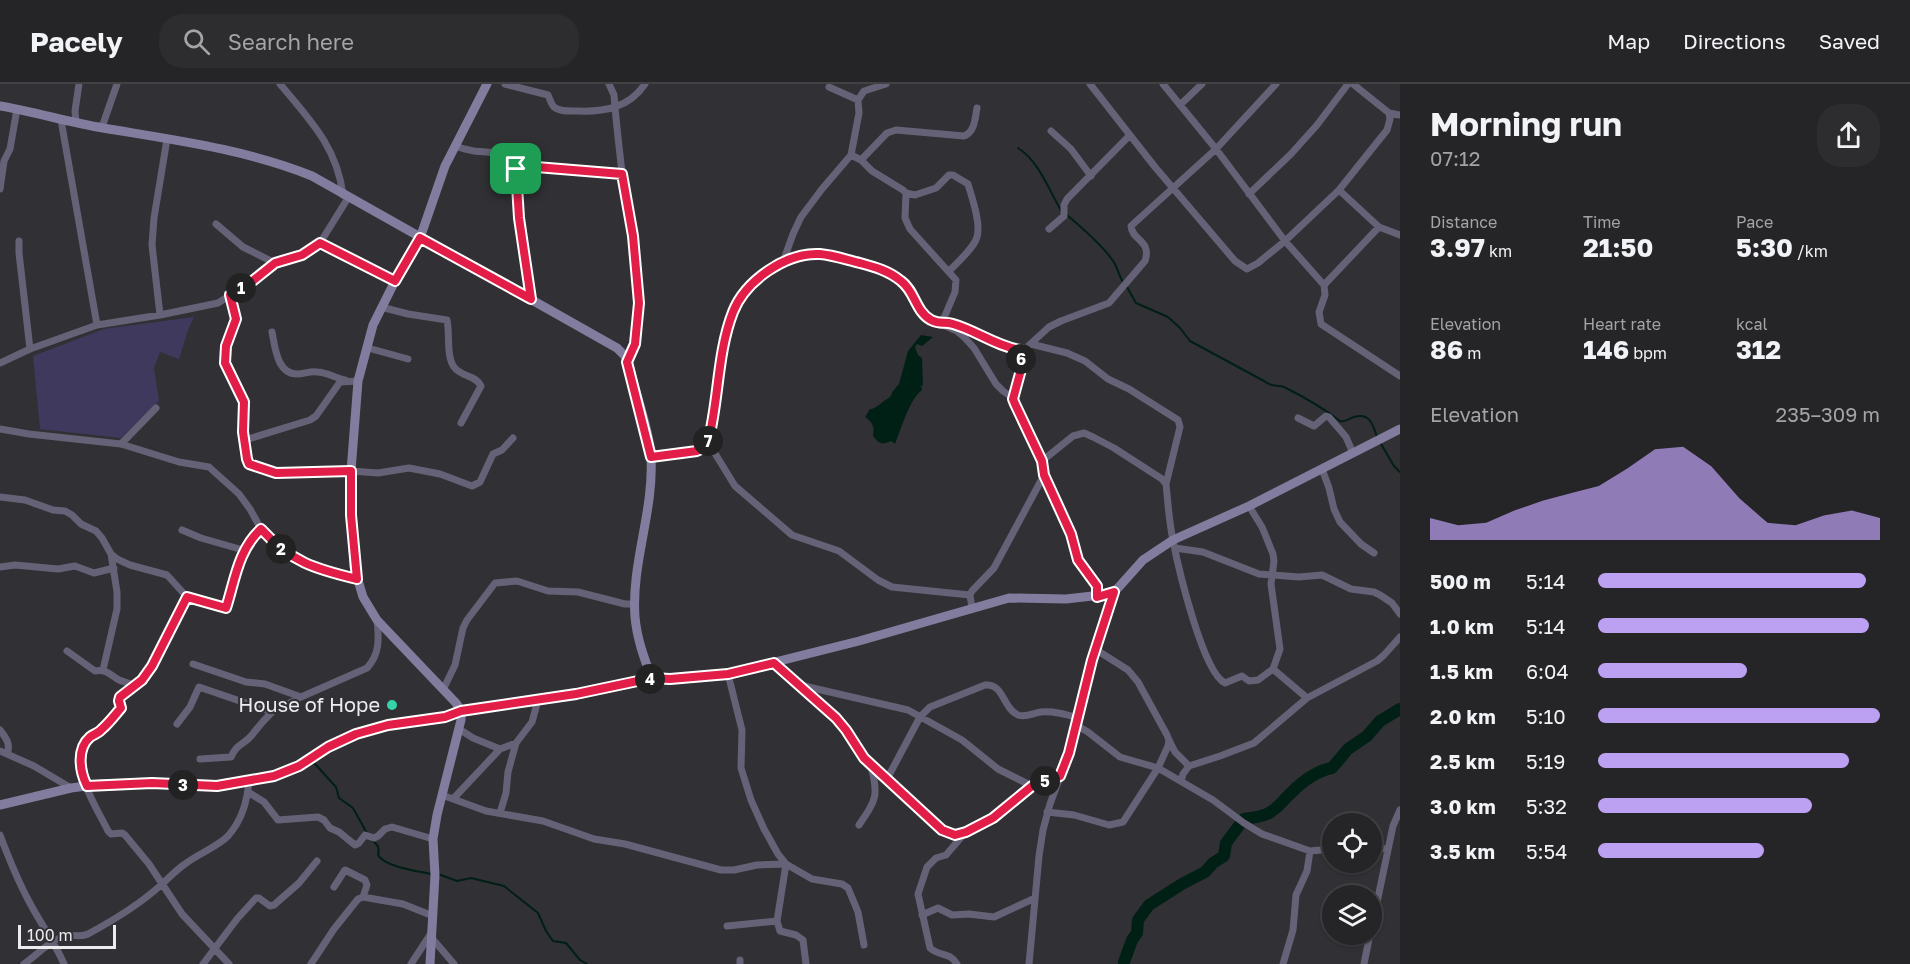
<!DOCTYPE html>
<html lang="en">
<head>
<meta charset="utf-8">
<style>
  :root { --surface:#252427; --page:#2d2c2f; --text:#f1f3f6; --muted:#a3a4a7; --line:#424144; --accent:#bca0f2 }
  body { margin:0; font-family:"Golos Text",sans-serif; background:var(--page); color:var(--text); height:100vh; display:flex; flex-direction:column; font-size:22px; white-space:nowrap }
  * { box-sizing:border-box; margin:0 }
  p { font-size:20px; color:var(--muted) }
  .icon { flex:none; width:33px; height:33px; fill:none; stroke:currentColor; stroke-width:2; stroke-linecap:round; stroke-linejoin:round }
  .map { position:relative; flex:1; overflow:hidden }
  .panel { display:flex; flex-direction:column; background:var(--surface); width:510px }
  .panel>* { flex:none }
  .fabs { position:absolute; left:1322px; top:729px; display:grid; gap:12px }
  .fabs a { display:grid; place-items:center; width:60px; height:60px; border-radius:50%; background:var(--surface); box-shadow:0 2px 4px #0004,0 0 0 2px var(--line); font-size:30px }
  .scale { position:absolute; left:18px; bottom:15px; width:98px; box-sizing:border-box; padding-left:6px; border:3px solid #ecebee; border-top:0; font-size:16px; line-height:21px; white-space:nowrap; color:#ecebee; -webkit-text-stroke:4px #313034; paint-order:stroke }
  .pin { position:absolute; display:grid; place-items:center; width:51px; height:51px; color:#fff; margin:-26px; border-radius:12px; box-shadow:0 3px 9px #0006 }
  .km { position:absolute; width:30px; height:30px; margin:-15px; border-radius:50%; background:#222; color:#fff; font-size:16px; line-height:30px; text-align:center }
  .round { display:grid; place-items:center; flex:none; width:63px; height:63px; border-radius:24px; background:var(--page) }
  .overview { display:flex; align-items:center; justify-content:space-between; height:102px; padding:0 30px }
  h1 { font-size:33px; font-weight:700; line-height:45px }
  .figures { display:grid; grid-template-columns:repeat(3,1fr); gap:9px; height:102px; padding:6px 30px }
  .figures div { display:grid; align-content:center }
  .figures b { font-size:26px; font-weight:700 }
  .figures small { font-size:16px; font-weight:400 }
  .figures p { font-size:16px }
  .chart { height:168px; padding:12px 30px }
  .chart p { display:flex; justify-content:space-between }
  .chart svg { width:100%; height:108px; margin-top:6px; fill:var(--accent); opacity:.7 }
  ul { padding:0 30px; list-style:none; font-size:20px }
  li { display:grid; grid-template-columns:96px 72px 1fr; align-items:center; height:45px }
  li i { height:15px; border-radius:8px; background:var(--accent) }
  header { display:flex; align-items:center; gap:36px; box-sizing:border-box; height:84px; padding:0 30px; background:var(--surface); border-bottom:2px solid var(--line) }
  header strong { font-size:28px }
  nav { display:flex; gap:33px; margin-inline-start:auto; font-size:21px }
  .search { width:420px; height:54px; background:var(--page); display:flex; align-items:center; gap:15px; box-sizing:border-box; padding:0 21px; border-radius:24px; color:var(--muted); font-size:22px }
  main { display:flex; flex:1; min-height:0 }
  .map>svg:first-child { display:block }
  .green { fill:#40395e }
  .water { fill:#001f15 }
  .lines { fill:none; stroke-linecap:round; stroke-linejoin:round }
  .stream { stroke:#001f15; stroke-width:2 }
  .river { stroke:#001f15; stroke-width:12 }
  .street { stroke:#656277; stroke-width:7 }
  .secondary { stroke:#827d9e; stroke-width:9 }
  .route-casing { stroke:#fff; stroke-width:12 }
  .route { stroke:#e11d48; stroke-width:8 }
  .poi-dot { fill:#34d4a8; stroke:#313034; stroke-width:2 }
  .labels { text-anchor:middle; stroke-width:4.5; stroke-linejoin:round; paint-order:stroke }
  .poi-label { font-size:20px; fill:#ecebee; stroke:#313034; text-anchor:end }
</style>
</head>
<body>
<header>
<strong>Pacely</strong>
<div class="search"><svg class="icon" aria-label="search" viewBox="0 0 24 24"><circle cx="10" cy="10" r="6"/><path d="M15 15l6 6"/></svg>Search here</div>
<nav><a>Map</a><a>Directions</a><a>Saved</a></nav>
</header>
<main>
<div class="map">
<svg width="1400" height="880" viewBox="0 0 1400 880">
  <rect width="100%" height="100%" fill="#313034"/>
  <path class="green" d="M194,233L188,246L179,275L160,268L154,284L159,317L121,354L40,345L33,272L104,245Z"/>
  <path class="water" d="M921,251L933,253L922,262L917,260L915,263L918,271L922,274L923,301L921,302L922,306C909,316 902,343 895,360L891,357C882,361 879,360 873,352C875,342 872,338 865,333L870,325C876,325 883,317 890,313L893,307L899,300L908,267Z"/>
  <g class="lines">
    <path class="stream" d="M1018,64C1040,78 1049,107 1062,128
      M1067,131C1080,142 1107,166 1115,180C1118,186 1119,192 1123,198
      M1127,203L1136,219L1168,233L1180,244L1190,257L1264,297C1271,304 1279,300 1286,304C1306,314 1323,324 1340,337C1346,338 1348,335 1354,333C1370,328 1373,341 1377,353
      M1381,360L1394,382L1400,388
      M315,680L336,703L339,714L353,724L368,751
      M371,755C377,761 380,762 378,771C385,783 418,787 431,790
      M438,790L457,797L471,794L504,802L538,829L546,847L553,857L566,859L580,876L587,880
      M1123,880L1124,878"/>
    <path class="river" d="M1124,878L1132,856L1137,849L1138,836L1149,821L1182,800L1205,788L1213,779L1224,772L1226,759L1244,735C1252,734 1260,733 1267,730C1278,725 1283,716 1292,708C1303,697 1316,687 1332,684L1348,665L1367,652L1380,637L1400,625"/>
    <path class="street" d="M280,0C310,36 337,63 343,111
      M505,0L548,11C550,15 551,20 554,23C560,28 570,27 578,27C604,28 629,24 645,0
      M609,0L614,11C616,37 619,63 622,88C629,139 653,232 627,278
      M1090,0L1155,83L1235,177L1247,185L1258,179L1285,157L1339,106L1387,46L1390,35L1389,29L1353,0
      M1163,0L1216,65L1285,157L1324,201L1325,211L1319,228L1321,240L1400,292
      M858,16L864,7L886,0
      M1180,21L1202,0
      M1389,29L1400,31
      M61,36L97,241
      M76,39L75,27L79,0
      M102,43L117,0
      M1051,47L1071,65L1091,92
      M455,62C461,64 468,66 474,67C491,69 503,67 515,80L519,134L531,215
      M851,71L861,76L872,87L903,106L906,109L905,134L910,145L956,196L955,208L941,241
      M861,76L887,49L896,46L964,52C975,48 975,34 977,24
      M516,85L524,82L622,90
      M0,105L4,77L10,65L17,25
      M1339,106L1379,143L1400,151
      M906,109L915,111L936,104L949,91H953L968,100C972,114 981,139 977,153C974,164 957,179 949,187
      M1249,110L1291,70L1317,41L1348,0
      M216,140L243,163L275,179
      M1049,145L1064,132V121L1067,115L1130,51
      M19,157V169L30,265
      M320,159L395,197
      M783,178L793,150L801,133L822,105L851,71L859,29L858,16L829,3
      M1324,201L1379,143
      M230,211L235,235L226,262L225,279L244,318L243,348L247,375L252,382L276,389H286L351,387L378,389L409,384L440,390L472,402L480,398L493,370L502,366L513,354
      M381,223L408,230L447,236C450,249 446,272 454,283C461,293 476,291 481,302L461,339
      M160,231L152,161L154,134L167,55
      M941,240L951,239L983,251L1014,265L1026,264L1049,243L1061,237L1109,219L1145,177C1152,156 1132,157 1131,142L1216,65L1276,0
      M272,248C275,263 277,290 297,290C304,290 310,287 317,288C326,288 336,294 345,296
      M1031,260L1067,269L1085,277L1108,295L1129,305L1178,336L1180,343L1166,400
      M368,264L408,275
      M0,279L30,265L97,241L160,231L218,219L250,199L275,179L302,171L320,159L348,114
      M1013,314L1022,282L1021,266
      M1298,334L1314,342L1326,332L1329,333L1346,353L1353,369
      M0,345L29,350L121,360L179,378L209,383L239,410L250,425L261,445L275,461L303,480L357,495
      M245,356L310,336L316,332L340,298L358,297
      M708,358L735,402L792,451L839,467L878,496L892,503L970,511
      M121,360L156,324
      M651,373L697,367L703,364L708,358L726,253L733,227L758,195L783,178L802,172L817,169L879,184L906,201L919,226L924,231L929,235L957,247L964,253L974,264L996,300L1003,307L1013,314L1042,377L1044,391L1071,450L1078,476L1097,502V513
      M1042,377L1073,352L1084,349L1093,353L1114,364L1162,395L1166,400C1168,419 1169,438 1173,456C1178,483 1203,589 1225,599L1242,592L1249,597L1258,596L1273,585L1280,565L1271,500L1274,477L1273,470L1262,443L1249,422
      M1322,385L1329,404L1334,425L1340,438L1361,460L1374,469
      M0,413L25,416L53,426L65,427L72,431L81,440L96,447L102,454L111,470L117,475L130,481L167,491L187,513L226,524C235,496 238,466 261,445
      M182,446L201,454L243,466
      M1175,464L1203,468L1259,490L1299,493L1322,491L1351,505L1374,508L1380,511L1392,519L1400,530
      M0,483L15,481L58,485L75,482L94,489L114,484
      M972,524L970,511L972,507L994,484L1044,391
      M67,567L95,587C107,585 110,591 119,596C124,598 129,599 134,601C155,587 175,537 187,513
      M774,579L836,634L846,646L864,674L941,746L955,751L966,748L993,734L1032,702L1060,692
      M193,580L246,598L265,600L301,613
      M1273,585L1307,614
      M103,586L117,525V508L111,470
      M728,590L742,646L741,684L751,716L764,745L778,770L786,780L812,795L842,800L848,804L858,828L864,861
      M134,601C123,611 120,609 121,624C114,632 107,642 99,648C94,652 89,654 85,660C70,685 97,724 108,747L111,750L122,749L125,751L149,780L182,830L229,880
      M804,602L908,626L962,656L998,685L1032,702
      M443,606L455,581L463,544L467,536L495,499L517,497L548,507L578,508L625,520H635
      M177,640L190,623L199,603L272,628L301,613L367,584C380,570 379,554 377,536
      M1076,641L1088,648L1120,673L1158,684L1213,716L1244,739L1262,750L1310,767L1332,765
      M459,645L473,654L500,665
      M0,646C6,654 11,660 7,670
      M1169,656L1175,668L1189,682
      M0,667L34,682L71,704
      M200,675L231,673C237,659 244,661 252,651C258,643 264,636 272,628
      M887,695L920,633L930,623L985,601C1004,599 1003,625 1018,631C1026,634 1033,629 1041,628C1054,627 1065,630 1078,634
      M1181,697L1183,690L1189,682L1220,672L1254,659L1307,614L1377,577L1384,571L1400,553
      M248,708L264,718L278,736L318,733L324,736L330,744L339,748L355,761L359,759L365,751L374,754L378,752L385,745L392,743L433,755
      M442,711L486,727L543,737L594,755L625,760L721,786H734L757,781L786,780L777,837L780,847L796,851L803,856L806,880
      M453,715L500,665L516,659
      M1047,728L1074,731L1109,741L1123,738L1158,684L1168,662L1169,656L1167,651L1138,598L1128,586L1095,565
      M500,729L506,709L508,688L516,659L532,638L538,616
      M859,741C876,716 879,712 871,682
      M0,751C9,775 19,800 32,823C43,843 55,859 64,880
      M1371,764L1388,765
      M334,803L345,786L365,796L367,801L363,813
      M922,831L938,824L952,831L969,830L994,833L1035,814
      M727,842L777,837
      M1371,847L1393,742L1400,726
      M431,853L454,880
      M24,880C37,871 50,856 66,852C74,850 80,854 88,850C114,836 140,820 161,801C169,794 176,786 185,780C198,770 217,763 228,752C242,736 247,718 249,697
      M203,880L237,835L256,814H259L270,822L274,821L299,799L317,777
      M311,880L334,845L358,815L363,813L403,820L433,832
      M411,880L430,851
      M740,880V876
      M957,880C949,867 940,873 930,864L918,810L927,783L936,774L946,771L964,750
      M1029,880L1039,772L1043,746L1050,720L1069,669L1092,576L1114,508
      M1283,880L1293,846L1296,811L1307,787L1310,767
      M1364,880L1370,850"/>
    <path class="secondary" d="M0,22C35,28 68,38 103,44C174,56 245,65 312,92L617,264L625,272L630,285C636,311 650,348 651,374C654,427 631,480 635,533C637,555 644,574 652,595
      M0,721L71,704L101,700L152,699L217,702L274,692L299,682L328,663L356,650L388,641L445,633L461,627L576,611L652,595L694,594L728,590L859,557L1009,514L1066,515L1110,510L1118,504L1143,476L1173,456L1249,422L1400,345
      M430,880L435,791L433,755L437,731L461,636V627L456,619L377,536L363,513L354,483L351,431V387L358,297L373,241L395,197L420,154L445,82L487,0"/>
  </g>
  <g class="lines">
    <g class="route-casing">
      <path id="route" d="M524,82L622,90L633,152L639,219L635,260L627,278L651,373L697,367L703,364L708,358C719,316 717,269 733,228C745,197 786,168 820,170C833,171 847,176 860,179C875,183 889,187 901,197C915,207 915,227 931,236C941,241 944,237 953,240C975,246 998,263 1021,266L1022,282L1013,315L1015,320L1042,377L1044,391L1071,450L1078,476L1097,502V513L1114,508L1092,576L1069,669L1060,692L1032,702L993,734L966,748L955,751L942,746L864,674L846,646L836,634L774,579L728,590L670,595L652,594L576,610L461,627L445,633L388,641L356,650L328,663L299,682L274,692L217,702L152,699L87,702C80,688 76,665 90,653C94,650 99,649 102,645C109,639 115,631 121,624L119,617L120,613L142,596L152,582L187,513L226,524C235,496 238,466 261,445C291,478 315,485 357,495L351,431V387L276,389L249,380L247,375L243,348L244,318L225,279L226,262L236,235L230,211L250,199L275,179L302,171L320,159L395,197L420,154L531,215L519,134L516,85Z"/>
    </g>
    <use href="#route" class="route"/>
  </g>
  <circle class="poi-dot" cx="392" cy="621" r="6"/>
  <g class="labels">
    <g class="poi-label">
      <text x="380" y="628">House of Hope</text>
    </g>
  </g>
</svg>
<div class="fabs">
<a><svg class="icon" aria-label="locate" viewBox="0 0 24 24"><circle cx="12" cy="12" r="6"/><path d="M12 2v4M12 18v4M2 12h4M18 12h4"/></svg></a>
<a><svg class="icon" aria-label="layers" viewBox="0 0 24 24"><path d="M12 4l9 5-9 5-9-5zM3 14l9 5 9-5"/></svg></a>
</div>
<div class="scale">100 m</div>
<div class="pin" style="left:516px;top:85px;background:#1e9e55"><svg class="icon" aria-label="arrive" viewBox="0 0 24 24"><path d="M6 21V4h12l-3 4 3 4H6"/></svg></div>
<b class="km" style="left:241px;top:204px">1</b>
<b class="km" style="left:281px;top:465px">2</b>
<b class="km" style="left:183px;top:701px">3</b>
<b class="km" style="left:650px;top:595px">4</b>
<b class="km" style="left:1045px;top:697px">5</b>
<b class="km" style="left:1021px;top:275px">6</b>
<b class="km" style="left:708px;top:357px">7</b>
</div>
<section class="panel">
<div class="overview"><div><h1>Morning run</h1><p>07:12</p></div><a class="round"><svg class="icon" aria-label="share" viewBox="0 0 24 24"><path d="M12 15V3M7 8l5-5 5 5M5 13v7h14v-7"/></svg></a></div>
<div class="figures">
<div><p>Distance</p><b>3.97<small> km</small></b></div>
<div><p>Time</p><b>21:50</b></div>
<div><p>Pace</p><b>5:30<small> /km</small></b></div>
</div>
<div class="figures">
<div><p>Elevation</p><b>86<small> m</small></b></div>
<div><p>Heart rate</p><b>146<small> bpm</small></b></div>
<div><p>kcal</p><b>312</b></div>
</div>
<div class="chart"><p><span>Elevation</span>235–309 m</p>
<svg viewBox="0 0 160 44" preserveAspectRatio="none"><path d="M0 44V35L10 38L20 37L30 32L40 28L50 25L60 22L70 15L80 7L90 6L100 14L110 27L120 37L130 38L140 34L150 32L160 35V44z"/></svg>
</div>
<ul>
<li><b>500 m</b>5:14<i style="width:95%"></i></li>
<li><b>1.0 km</b>5:14<i style="width:96%"></i></li>
<li><b>1.5 km</b>6:04<i style="width:53%"></i></li>
<li><b>2.0 km</b>5:10<i style="width:100%"></i></li>
<li><b>2.5 km</b>5:19<i style="width:89%"></i></li>
<li><b>3.0 km</b>5:32<i style="width:76%"></i></li>
<li><b>3.5 km</b>5:54<i style="width:59%"></i></li>
</ul>
</section>
</main>
</body>
</html>
